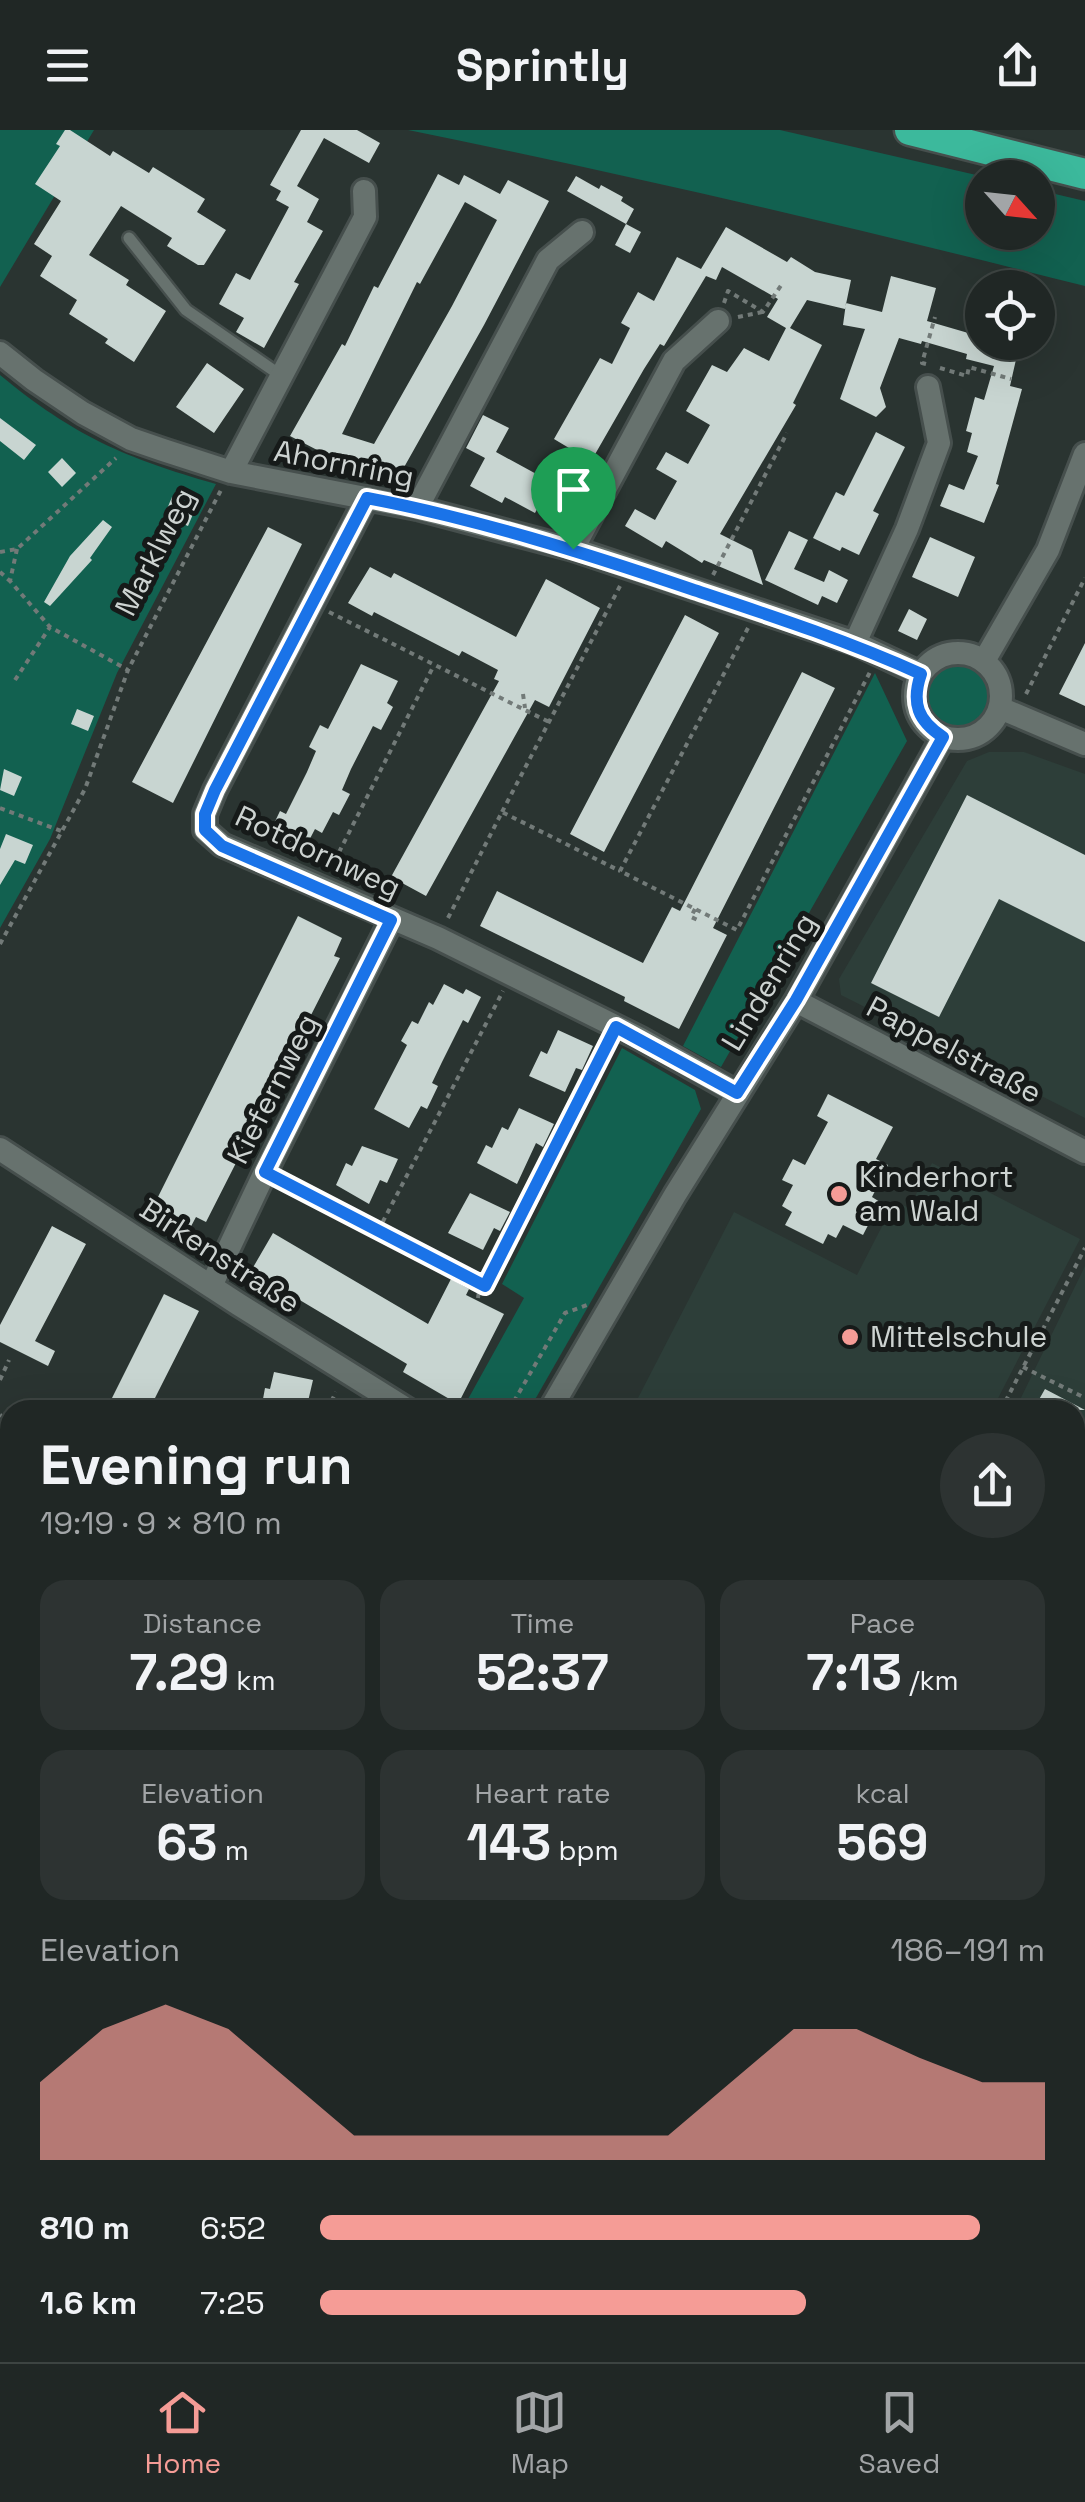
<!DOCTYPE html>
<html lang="en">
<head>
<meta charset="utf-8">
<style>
  :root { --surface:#202725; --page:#2d3332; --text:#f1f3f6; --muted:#a2a5a7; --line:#3d4442; --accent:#f59c96 }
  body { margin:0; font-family:"Space Grotesk",sans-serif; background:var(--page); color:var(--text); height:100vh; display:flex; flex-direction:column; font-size:38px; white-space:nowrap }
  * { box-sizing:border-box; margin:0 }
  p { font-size:32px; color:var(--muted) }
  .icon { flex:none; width:55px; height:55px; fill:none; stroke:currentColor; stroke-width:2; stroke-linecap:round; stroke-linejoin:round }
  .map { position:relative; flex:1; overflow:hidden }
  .details { position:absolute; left:0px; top:1270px; width:1085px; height:962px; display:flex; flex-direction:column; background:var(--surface); border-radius:30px 30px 0 0; box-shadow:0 10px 40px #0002,0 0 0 2px var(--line) }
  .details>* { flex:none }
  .needle { width:65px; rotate:117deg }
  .controls { position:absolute; left:965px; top:30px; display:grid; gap:20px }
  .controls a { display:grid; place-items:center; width:90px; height:90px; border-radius:50%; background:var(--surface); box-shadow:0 10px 40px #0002,0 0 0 2px var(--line); font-size:50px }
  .pin { position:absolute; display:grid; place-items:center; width:85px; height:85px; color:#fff; margin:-102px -42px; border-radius:50% 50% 50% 0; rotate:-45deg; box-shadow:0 0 10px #0007 }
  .pin .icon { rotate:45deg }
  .round { display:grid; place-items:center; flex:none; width:105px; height:105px; border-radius:52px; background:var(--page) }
  .overview { display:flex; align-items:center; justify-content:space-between; height:170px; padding:0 40px }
  h1 { font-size:55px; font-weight:700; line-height:75px }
  .figures { display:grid; grid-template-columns:repeat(3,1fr); gap:15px; height:170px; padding:10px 40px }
  .figures div { display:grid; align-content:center; border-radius:25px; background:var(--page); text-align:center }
  .figures b { font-size:50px; font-weight:700 }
  .figures small { font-size:28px; font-weight:400 }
  .figures p { font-size:28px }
  .chart { height:280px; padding:20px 40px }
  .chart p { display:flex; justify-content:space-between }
  .chart svg { width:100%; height:180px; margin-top:10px; fill:var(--accent); opacity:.7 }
  ul { padding:0 40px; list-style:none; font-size:32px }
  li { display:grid; grid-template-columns:160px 120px 1fr; align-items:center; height:75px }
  li i { height:25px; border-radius:12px; background:var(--accent) }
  header { display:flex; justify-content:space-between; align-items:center; height:130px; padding:0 40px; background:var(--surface); font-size:45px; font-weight:700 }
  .menu { display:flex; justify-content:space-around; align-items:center; height:140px; border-top:2px solid var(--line); background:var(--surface); font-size:28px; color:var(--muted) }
  .menu a { display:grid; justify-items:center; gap:5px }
  .menu .active { color:var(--accent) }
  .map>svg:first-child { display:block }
  .built { fill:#2d3e39 }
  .green { fill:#126150 }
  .building { fill:#c8d5d1; fill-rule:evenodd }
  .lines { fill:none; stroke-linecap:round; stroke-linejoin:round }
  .service-casing { stroke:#464f4d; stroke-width:16 }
  .minor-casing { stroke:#464f4d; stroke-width:28 }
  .motorway-casing { stroke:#464f4d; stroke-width:35 }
  .path { stroke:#727a78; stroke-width:4; stroke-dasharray:5 5; stroke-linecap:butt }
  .service { stroke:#67726e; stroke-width:11 }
  .minor { stroke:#67726e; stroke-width:22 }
  .motorway { stroke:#3cb99c; stroke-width:30 }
  .rail-casing { stroke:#747c7a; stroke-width:10 }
  .rail { stroke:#161a19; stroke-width:6; stroke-dasharray:19; stroke-linecap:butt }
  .route-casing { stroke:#fff; stroke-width:20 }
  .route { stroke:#1a73e8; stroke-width:12 }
  .poi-dot { fill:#f59c96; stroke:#161a19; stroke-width:4 }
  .labels { text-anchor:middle; stroke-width:10; stroke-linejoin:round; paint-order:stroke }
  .street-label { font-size:30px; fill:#cdd3d1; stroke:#161a19 }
  .poi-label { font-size:30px; fill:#cdd3d1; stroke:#161a19; text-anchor:start }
</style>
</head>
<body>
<header><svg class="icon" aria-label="menu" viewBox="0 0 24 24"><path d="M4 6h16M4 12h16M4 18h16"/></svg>Sprintly<svg class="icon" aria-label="share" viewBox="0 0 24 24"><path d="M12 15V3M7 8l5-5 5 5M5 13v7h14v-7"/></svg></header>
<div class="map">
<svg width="1085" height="2232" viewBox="0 0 1085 2232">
  <rect width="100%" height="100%" fill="#2a3431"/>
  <path class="built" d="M989,622H1024L1085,644V988L841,865L839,849L967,631Z
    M932,1033L1080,1109L992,1280H660L638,1268L734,1082L857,1145L895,1071L909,1078Z
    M1085,1136V1570L1075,1564V1280H1015Z
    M10,2140V2222H194L201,2232H0L9,2215L0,2209V2157Z"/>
  <path class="green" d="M0,0H94L0,157Z
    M408,0H780L985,47L982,102H1038V60L1085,71V156C860,99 635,46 408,0Z
    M0,245C74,306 125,328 216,354L117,543L50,709L0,798Z
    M925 565a33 33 0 1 1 66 0a33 33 0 1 1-66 0Z
    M875,543L907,611L721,937L683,916Z
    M622,918L695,960L701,979L529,1280H462L524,1168L502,1154Z
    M1075,1564L1085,1570V1704L1075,1699Z
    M0,1781L10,1801V1937L0,1945Z
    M267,2223H371L376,2232H273Z"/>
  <path class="building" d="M65,0H70L110,26L113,21L149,43L153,37L205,69L197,82L226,100L204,135H198L167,116L172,108L121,76L89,125L129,150L126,155L166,181L134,232L105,213L108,209L69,184L77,170L40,146L52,126L34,114L61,71L35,54L60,16L56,14Z
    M301,0H357L380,13L369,33L324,8L297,56L319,69L307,92L323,101L294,152L299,154L264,218L236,202L244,188L219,174L236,143L250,150L289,77L276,70L281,61L270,55Z
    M438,44L459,55L464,45L500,64L508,50L549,71L484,195L398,348L354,339L290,306L342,214L345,216L374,156L378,158ZM465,72L497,90L452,176L374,314L342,304L417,152L420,154Z
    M576,46L599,59L601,55L623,67L621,71L634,79L626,94L567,61Z
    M626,94L641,102L630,123L615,115Z
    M726,97L787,132L791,127L815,142L851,150L845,179L807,170L790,198L822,215L793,273L796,275L720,404L752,420L763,455L704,430L702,433L666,411L662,418L625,396L635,379L655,390L677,351L656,339L666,322L688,334L710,295L686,281L712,235L727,242L744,218L769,231L786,198L767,187L778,169L722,137L716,150L706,146L664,216L660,214L644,239L586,340L596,345L581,373L555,359L574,321L554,309L600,228L612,234L630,198L621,193L638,162L654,171L677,127L701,139Z
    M891,146L936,158L927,191L982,207V212H1020L1010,256L1022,259L996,354L999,355L984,393L940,376L949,354L964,360L978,326L967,322L972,303L966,301L975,267L984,270L994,236L966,229L967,224L922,211L921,214L899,208L880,258L886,277L876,287L840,269L865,199L843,195L846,173L882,182Z
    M207,233L244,259L214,303L176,277Z
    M483,285L509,298L496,322L551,352L535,383L505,367L502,373L470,356L485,328L466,318Z
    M0,288L36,315L24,330L0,311Z
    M876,302L905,317L873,381L879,384L859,425L842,417L840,421L813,408L836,362L844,366Z
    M62,328L76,343L62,357L48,342Z
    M172,367L196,377L188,396L164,386Z
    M103,390L112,397L90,428L92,430L50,476L44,472L70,426Z
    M268,397L302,414L173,673L132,652Z
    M789,401L808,410L794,439L824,452L829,440L848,450L837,473L822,466L818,475L765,450Z
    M930,407L975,427L958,467L912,447Z
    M370,437L391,448L394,443L516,507L546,449L600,478L549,577L535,570L426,766L391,747L499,551L494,549L498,540L462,521L459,526L374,482L372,486L348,473Z
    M909,479L927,489L917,510L898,501Z
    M685,485L719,503L604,722L570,704Z
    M1085,513V576L1059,564Z
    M361,534L398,551L387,573L393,577L381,600L373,596L351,639L342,660L350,664L339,685L333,682L322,703L315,699L303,722L270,702L280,681L286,684L307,642L316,621L309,617L320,595L328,599Z
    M802,542L835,558L713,798L727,805L679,899L624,871L625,867L480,796L497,761L643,833L672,777L680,781Z
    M77,579L94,586L88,601L71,594Z
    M4,639L22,647L14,666L0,660Z
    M967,665L1085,725V812L999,769L939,887L871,853Z
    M6,704L33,715L25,734L15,730L0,755V719Z
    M298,786L342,808L334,826L340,828L206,1092L196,1087L188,1102L150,1083Z
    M444,854L463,864L466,859L481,867L468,893L463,890L442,932L432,953L438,956L427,979L421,976L409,998L374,979L407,915L401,911L412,891L418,894L429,872L433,875Z
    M558,900L593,916L582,940L576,938L565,962L529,946L541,921L547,924Z
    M828,964L893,997L876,1029L888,1035L872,1067L880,1072L863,1105L843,1095L836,1108L828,1104L823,1114L785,1095L792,1082L782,1076L793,1055L782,1050L793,1029L805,1035L828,992L817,986Z
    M519,978L554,994L543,1017L536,1013L517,1054L477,1033L486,1015L492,1018L502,997L508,1000Z
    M362,1016L398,1029L387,1053L380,1050L369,1074L336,1055L346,1033L352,1036Z
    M470,1063L510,1082L500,1101L494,1098L483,1120L448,1103Z
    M52,1096L86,1114L35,1211L55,1221L48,1236L0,1212V1195Z
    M273,1103L428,1194L451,1149L469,1159L466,1165L504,1184L458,1274L403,1242L407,1234L251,1141Z
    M164,1164L199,1181L159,1260L149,1280H106Z
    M274,1242L313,1250L306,1280H261L265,1258L270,1259Z
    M1045,1259L1085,1280H1033Z"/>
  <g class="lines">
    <g class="service-casing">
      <path id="service" d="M129,108L186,180L283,247"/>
    </g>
    <g class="minor-casing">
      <path id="minor" d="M0,223L34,250L83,283L131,309L163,320L231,342L417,378L573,419L855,513L921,544
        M231,342L365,87L364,61
        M367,368L215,660L205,684V700L222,715L438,808L639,908L737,963
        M417,378L548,130L582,102
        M573,419L674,231L718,191
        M855,513L907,399L939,313L928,257
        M915 566a43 43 0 1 1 86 0a43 43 0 1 1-86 0Z
        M984,531L1048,420L1085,324
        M1000,578L1085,614
        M796,871L1085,1022
        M0,1019L238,1174L408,1280
        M211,1156L265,1042L391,791
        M550,1280L675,1065L796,871L943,607
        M0,1975L10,1966
        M1075,2101L1085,2108
        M568,2222L574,2232"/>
    </g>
    <g class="motorway-casing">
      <path id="motorway" d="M910,0L1085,44"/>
    </g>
    <path class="path" d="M724,173L728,161L763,182L782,154
      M738,187L762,182
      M926,234L922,233L935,187
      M940,238L967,246L969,237L1011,249
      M17,419L10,451L50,497L128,540
      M0,422L17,419L116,328
      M0,442L10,451
      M713,445L787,303
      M329,482L549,592
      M748,498L620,741L737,800L870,542
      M15,550L50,497
      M523,564L525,578
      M1026,564L1085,448
      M0,678L64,702
      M502,682L620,456
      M330,740L434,535
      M695,779L691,787L700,791
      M448,788L502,682L620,741
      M0,814L85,659L128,540L221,360
      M286,1053L485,1156L607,914
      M378,1101L503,861
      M478,1168L480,1154
      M1023,1237L1085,1268
      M0,1250L9,1230
      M575,1277L595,1280
      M327,1280L336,1262
      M509,1280L565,1183L587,1175
      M1001,1280L1085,1118
      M0,1285L10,1291
      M1075,1588L1085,1593
      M1075,1618L1085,1620
      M0,1663L10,1683
      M1075,1792L1085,1797
      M0,1850L7,1876L0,1904
      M1075,1856L1085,1861
      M1075,2065L1085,2044
      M0,2097L10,2087
      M203,2222L209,2232
      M315,2222L321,2232
      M431,2222L449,2232
      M855,2222L874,2232
      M505,2227L515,2232
      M503,2232L508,2222
      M635,2232L640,2222
      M725,2232L730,2222
      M902,2232L907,2222
      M1023,2232L1028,2222"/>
    <use href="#service" class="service"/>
    <use href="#minor" class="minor"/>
    <use href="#motorway" class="motorway"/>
    <g class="rail-casing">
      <path id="rail" d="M0,1711L10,1732
        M0,1742L10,1762
        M252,2222L257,2232"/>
    </g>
    <use href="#rail" class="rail"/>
  </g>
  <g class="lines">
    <g class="route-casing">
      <path id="route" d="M367,368C477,389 585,423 691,459C769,485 846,510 921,544C911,573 918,591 943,607L796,870L737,963L616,897L485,1156L265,1042L391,790L222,716L205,700V684L215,660Z"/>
    </g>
    <use href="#route" class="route"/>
  </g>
  <g class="poi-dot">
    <circle cx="839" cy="1064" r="10"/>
    <circle cx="850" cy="1207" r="10"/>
  </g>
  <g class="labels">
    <g class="street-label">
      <text transform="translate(344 334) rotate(11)" y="10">Ahornring</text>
      <text transform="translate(155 422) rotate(-63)" y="10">Marklweg</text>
      <text transform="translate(318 722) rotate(25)" y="10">Rotdornweg</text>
      <text transform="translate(769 852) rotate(-59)" y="10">Lindenring</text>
      <text transform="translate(954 920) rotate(28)" y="10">Pappelstraße</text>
      <text transform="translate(273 959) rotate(-63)" y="10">Kiefernweg</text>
      <text transform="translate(220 1126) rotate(33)" y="10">Birkenstraße</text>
    </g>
    <g class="poi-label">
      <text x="859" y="1057">Kinderhort<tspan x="859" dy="34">am Wald</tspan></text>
      <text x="870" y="1217">Mittelschule</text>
    </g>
  </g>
</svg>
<div class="controls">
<a><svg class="needle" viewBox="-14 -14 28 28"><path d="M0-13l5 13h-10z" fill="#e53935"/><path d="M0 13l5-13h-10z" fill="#a2a5a7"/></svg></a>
<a><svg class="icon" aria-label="locate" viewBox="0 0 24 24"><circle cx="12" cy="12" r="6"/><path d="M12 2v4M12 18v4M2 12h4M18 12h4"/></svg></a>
</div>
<div class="pin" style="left:573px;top:419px;background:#1e9e55"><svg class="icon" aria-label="arrive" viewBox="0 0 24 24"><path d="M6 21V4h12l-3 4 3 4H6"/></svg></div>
<section class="details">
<div class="overview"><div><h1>Evening run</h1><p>19:19 · 9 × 810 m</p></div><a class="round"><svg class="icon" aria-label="share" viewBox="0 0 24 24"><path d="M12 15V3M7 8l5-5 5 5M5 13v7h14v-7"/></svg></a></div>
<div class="figures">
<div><p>Distance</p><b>7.29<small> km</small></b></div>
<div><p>Time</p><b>52:37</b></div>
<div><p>Pace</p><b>7:13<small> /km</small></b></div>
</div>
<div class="figures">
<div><p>Elevation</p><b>63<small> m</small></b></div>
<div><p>Heart rate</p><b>143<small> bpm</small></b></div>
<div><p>kcal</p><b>569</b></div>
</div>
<div class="chart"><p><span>Elevation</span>186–191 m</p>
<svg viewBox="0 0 160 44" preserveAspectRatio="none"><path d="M0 44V25L10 12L20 6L30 12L40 25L50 38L60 38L70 38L80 38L90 38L100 38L110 25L120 12L130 12L140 19L150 25L160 25V44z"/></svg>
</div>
<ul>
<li><b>810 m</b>6:52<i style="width:91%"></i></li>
<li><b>1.6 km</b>7:25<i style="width:67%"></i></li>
</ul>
</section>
</div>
<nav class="menu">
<a class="active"><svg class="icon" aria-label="home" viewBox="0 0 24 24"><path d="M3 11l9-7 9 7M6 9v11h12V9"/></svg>Home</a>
<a><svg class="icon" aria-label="map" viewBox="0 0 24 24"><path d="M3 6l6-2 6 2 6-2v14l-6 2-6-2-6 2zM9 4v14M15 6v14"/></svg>Map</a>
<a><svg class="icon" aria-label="saved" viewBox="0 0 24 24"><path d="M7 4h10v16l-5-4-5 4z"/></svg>Saved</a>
</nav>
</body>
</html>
